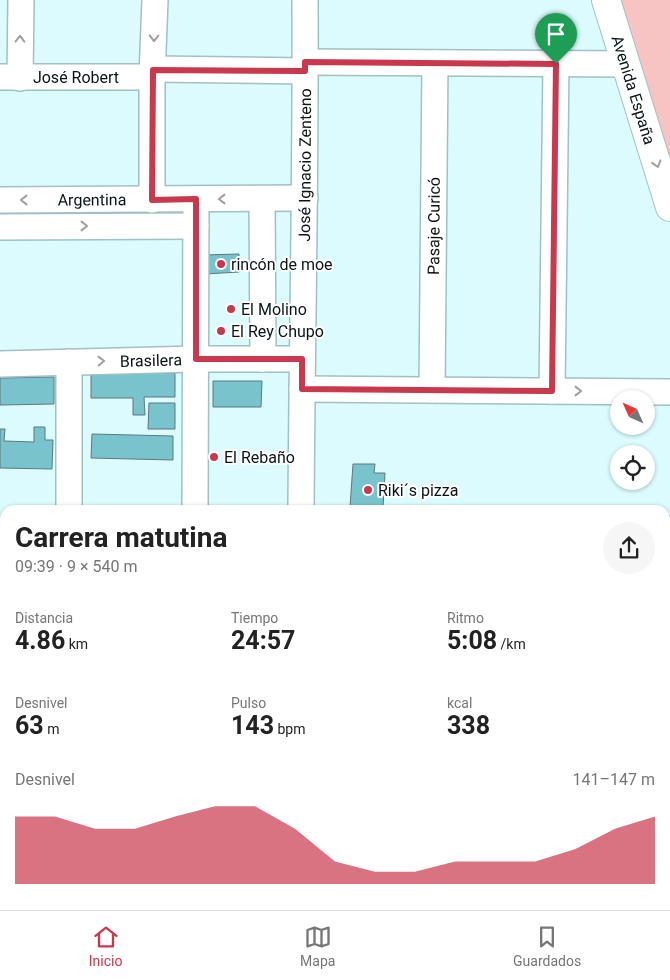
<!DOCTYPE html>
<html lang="es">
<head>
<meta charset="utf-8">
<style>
  :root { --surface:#fff; --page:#f6f6f6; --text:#222; --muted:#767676; --line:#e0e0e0; --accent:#c9384c }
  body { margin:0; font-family:Roboto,sans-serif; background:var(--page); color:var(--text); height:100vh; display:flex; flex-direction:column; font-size:19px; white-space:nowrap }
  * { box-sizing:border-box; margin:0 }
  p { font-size:16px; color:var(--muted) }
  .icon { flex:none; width:28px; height:28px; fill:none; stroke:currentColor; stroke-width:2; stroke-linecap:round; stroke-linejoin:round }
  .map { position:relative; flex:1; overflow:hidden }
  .panel { position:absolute; left:0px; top:505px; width:670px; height:405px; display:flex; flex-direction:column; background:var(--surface); border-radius:15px 15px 0 0; box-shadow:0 1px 4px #0004 }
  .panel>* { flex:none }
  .needle { width:32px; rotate:315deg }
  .fabs { position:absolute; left:610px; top:390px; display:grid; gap:10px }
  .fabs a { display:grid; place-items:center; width:45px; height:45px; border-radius:50%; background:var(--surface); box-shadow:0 1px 4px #0004; font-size:25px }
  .pin { position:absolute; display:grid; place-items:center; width:42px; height:42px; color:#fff; margin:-51px -21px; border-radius:50% 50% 50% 0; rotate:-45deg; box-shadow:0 0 5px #0007 }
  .pin .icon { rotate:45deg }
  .round { display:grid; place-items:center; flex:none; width:52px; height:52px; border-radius:26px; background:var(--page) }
  .overview { display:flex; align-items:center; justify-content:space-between; height:85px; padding:0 15px }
  h1 { font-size:28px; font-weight:700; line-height:38px }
  .stats { display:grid; grid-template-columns:repeat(3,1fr); gap:8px; height:85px; padding:5px 15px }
  .stats div { display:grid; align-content:center }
  .stats b { font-size:25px; font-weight:700 }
  .stats small { font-size:14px; font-weight:400 }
  .stats p { font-size:14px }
  .chart { height:140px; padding:10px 15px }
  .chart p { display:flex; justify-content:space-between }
  .chart svg { width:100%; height:90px; margin-top:5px; fill:var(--accent); opacity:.7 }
  .menu { display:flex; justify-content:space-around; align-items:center; height:70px; border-top:1px solid var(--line); background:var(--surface); font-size:14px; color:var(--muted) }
  .menu a { display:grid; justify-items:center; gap:2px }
  .menu .on { color:var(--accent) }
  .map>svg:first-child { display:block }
  .park { fill:#f7c3c3 }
  .building { fill:#79c3cc; stroke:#5c797c }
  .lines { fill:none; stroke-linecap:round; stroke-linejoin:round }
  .minor-casing { stroke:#a1c0c4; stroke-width:28 }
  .major-casing { stroke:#a1c0c4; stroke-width:30 }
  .minor { stroke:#fff; stroke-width:25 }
  .major { stroke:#fff; stroke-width:28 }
  .oneway { stroke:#9da1a2 }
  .route-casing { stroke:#fff; stroke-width:10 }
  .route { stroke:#c9384c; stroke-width:6 }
  .poi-dot { fill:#c9384c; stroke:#fff; stroke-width:2 }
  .labels { text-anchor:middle; stroke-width:4; stroke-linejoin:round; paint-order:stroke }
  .street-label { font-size:16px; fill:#091416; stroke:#fff }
  .poi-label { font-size:16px; fill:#091416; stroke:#fff; text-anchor:start }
</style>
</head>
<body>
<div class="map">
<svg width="670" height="910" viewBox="0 0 670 910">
  <rect width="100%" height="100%" fill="#dbfbff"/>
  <path class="park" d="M617,0H670V167Z"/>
  <path class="building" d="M239,254V272L205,274L203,255Z
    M91,373H175V397H144L145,415H133V398H91Z
    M54,377V404L0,405V378Z
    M213,381H262L261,407H213Z
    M149,403H175V429H148Z
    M34,427H45V440H53L52,469L0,468V429H5L4,441L34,442Z
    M92,434L173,436V460L91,458Z
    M353,464H375L374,473H385L383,508L350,507Z"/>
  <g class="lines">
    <g class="minor-casing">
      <g id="minor">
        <path d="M305,62L626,64"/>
        <path d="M153,69L305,71"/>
        <path id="s1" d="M0,77H152"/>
        <path d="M20,78L21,0"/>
        <path d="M262,199L263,359"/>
        <path id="s2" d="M0,200L305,198"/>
        <path d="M152,200V77L155,0"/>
        <path d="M0,227L196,226"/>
        <path d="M69,362V510"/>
        <path id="s3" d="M0,364L196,359H302"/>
        <path d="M302,389L670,392"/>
        <path id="s4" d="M432,390L435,63"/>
        <path d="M552,391L556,64"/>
        <path d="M195,510L196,199"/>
        <path id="s5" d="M301,510C302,340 306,170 305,0"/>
        <path d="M665,529H670"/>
        <path d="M0,539H5"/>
        <path d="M665,676H670"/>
        <path d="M0,804H5"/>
        <path d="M0,862H5"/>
        <path d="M565,905V910"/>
        <path d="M94,910V905"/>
        <path d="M300,910V905"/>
        <path d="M450,910V905"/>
      </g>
    </g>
    <g class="major-casing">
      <g id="major">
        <path id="s6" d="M606,0L670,207"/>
      </g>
    </g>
    <use href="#minor" class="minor"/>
    <use href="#major" class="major"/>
  </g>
  <defs><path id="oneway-chevron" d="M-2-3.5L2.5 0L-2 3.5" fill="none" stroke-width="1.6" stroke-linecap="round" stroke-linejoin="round" transform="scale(1.25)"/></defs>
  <g class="oneway">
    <use href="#oneway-chevron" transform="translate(154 38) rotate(91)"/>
    <use href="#oneway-chevron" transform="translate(20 39) rotate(-89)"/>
    <use href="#oneway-chevron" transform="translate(657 164) rotate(73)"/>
    <use href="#oneway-chevron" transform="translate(222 199) rotate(180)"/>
    <use href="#oneway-chevron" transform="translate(24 200) rotate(180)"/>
    <use href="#oneway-chevron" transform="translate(84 226)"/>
    <use href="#oneway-chevron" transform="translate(101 361) rotate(-1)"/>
    <use href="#oneway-chevron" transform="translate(578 391)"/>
  </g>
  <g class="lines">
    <g class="route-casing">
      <path id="route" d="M305,62L556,64L552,391L302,389V359H196V199L152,200L153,70L305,71Z"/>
    </g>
    <use href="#route" class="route"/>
  </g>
  <g class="poi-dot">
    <circle cx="221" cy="264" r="5"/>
    <circle cx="231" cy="309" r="5"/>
    <circle cx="221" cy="331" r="5"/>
    <circle cx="214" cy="457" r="5"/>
    <circle cx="368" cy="490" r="5"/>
  </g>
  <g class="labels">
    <g class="street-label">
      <text dy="6" stroke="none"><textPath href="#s1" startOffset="76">José Robert</textPath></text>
      <text dy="6" stroke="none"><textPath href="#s6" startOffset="94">Avenida España</textPath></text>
      <text dy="6" stroke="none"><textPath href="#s5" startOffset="345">José Ignacio Zenteno</textPath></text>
      <text dy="6" stroke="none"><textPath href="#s2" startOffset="92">Argentina</textPath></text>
      <text dy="6" stroke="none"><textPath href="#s4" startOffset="164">Pasaje Curicó</textPath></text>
      <text dy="6" stroke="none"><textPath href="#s3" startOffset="151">Brasilera</textPath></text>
    </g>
    <g class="poi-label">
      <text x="231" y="270">rincón de moe</text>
      <text x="241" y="315">El Molino</text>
      <text x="231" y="337">El Rey Chupo</text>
      <text x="224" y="463">El Rebaño</text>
      <text x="378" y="496">Riki´s pizza</text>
    </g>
  </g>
</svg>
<div class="fabs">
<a><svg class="needle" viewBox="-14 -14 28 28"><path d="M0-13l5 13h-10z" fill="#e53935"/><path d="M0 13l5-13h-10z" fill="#767676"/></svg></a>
<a><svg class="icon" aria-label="locate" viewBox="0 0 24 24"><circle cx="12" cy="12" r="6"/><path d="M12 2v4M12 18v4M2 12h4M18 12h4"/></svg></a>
</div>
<div class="pin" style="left:556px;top:64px;background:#1e9e55"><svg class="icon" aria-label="arrive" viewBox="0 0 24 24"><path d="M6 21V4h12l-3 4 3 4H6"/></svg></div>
<section class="panel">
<div class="overview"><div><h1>Carrera matutina</h1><p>09:39 · 9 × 540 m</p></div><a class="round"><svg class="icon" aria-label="share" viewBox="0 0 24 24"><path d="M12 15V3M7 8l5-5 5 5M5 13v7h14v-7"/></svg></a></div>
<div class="stats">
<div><p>Distancia</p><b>4.86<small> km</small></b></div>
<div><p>Tiempo</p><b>24:57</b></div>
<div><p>Ritmo</p><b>5:08<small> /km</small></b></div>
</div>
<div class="stats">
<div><p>Desnivel</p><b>63<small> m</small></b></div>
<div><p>Pulso</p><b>143<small> bpm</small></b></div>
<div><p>kcal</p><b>338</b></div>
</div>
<div class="chart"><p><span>Desnivel</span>141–147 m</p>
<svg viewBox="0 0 160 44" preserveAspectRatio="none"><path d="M0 44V11L10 11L20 17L30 17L40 11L50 6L60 6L70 17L80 33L90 38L100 38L110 33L120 33L130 33L140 27L150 17L160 11V44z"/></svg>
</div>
</section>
</div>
<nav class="menu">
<a class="on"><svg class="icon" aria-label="home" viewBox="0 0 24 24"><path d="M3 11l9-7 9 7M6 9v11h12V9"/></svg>Inicio</a>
<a><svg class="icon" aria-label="map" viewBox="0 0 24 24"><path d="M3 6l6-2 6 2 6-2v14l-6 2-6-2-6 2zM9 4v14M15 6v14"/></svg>Mapa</a>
<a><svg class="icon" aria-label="saved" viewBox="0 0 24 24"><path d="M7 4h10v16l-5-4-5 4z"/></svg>Guardados</a>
</nav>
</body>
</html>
